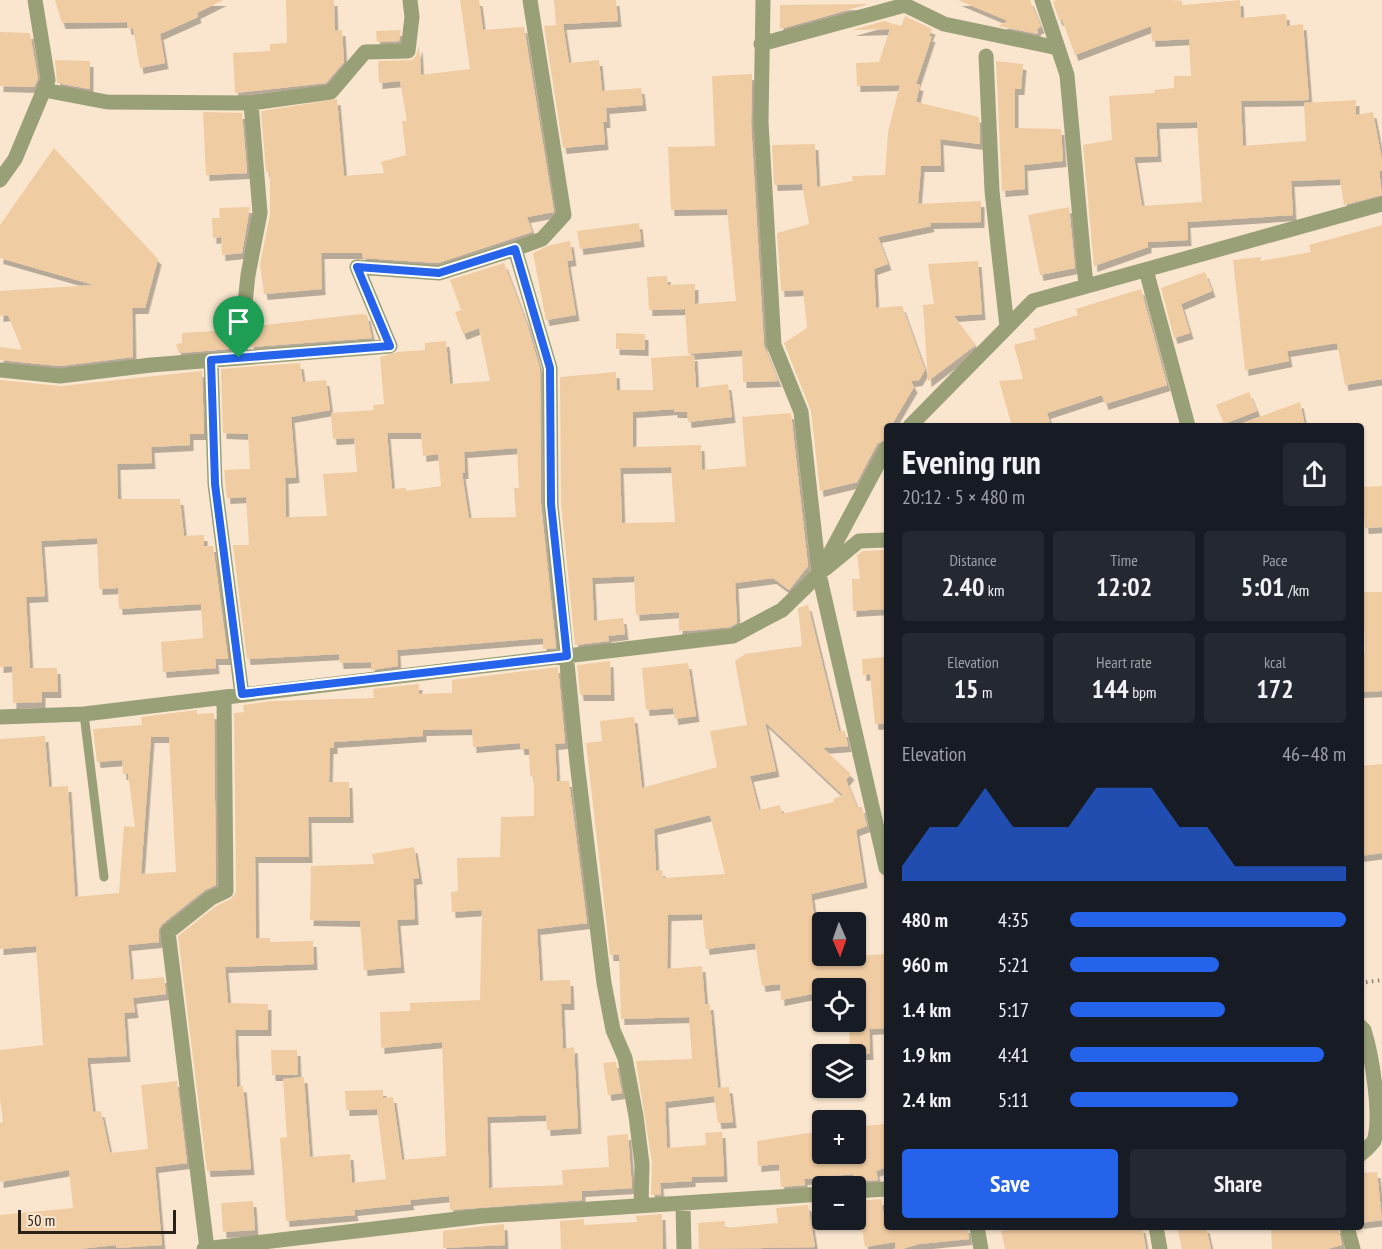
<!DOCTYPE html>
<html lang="en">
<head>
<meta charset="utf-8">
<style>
  :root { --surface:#171b24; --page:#242831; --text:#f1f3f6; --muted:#9ea1a6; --accent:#2563eb }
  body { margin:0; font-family:"PT Sans Narrow",sans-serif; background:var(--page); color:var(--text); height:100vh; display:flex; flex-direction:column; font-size:22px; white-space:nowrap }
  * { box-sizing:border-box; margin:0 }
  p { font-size:20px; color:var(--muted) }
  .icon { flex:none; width:33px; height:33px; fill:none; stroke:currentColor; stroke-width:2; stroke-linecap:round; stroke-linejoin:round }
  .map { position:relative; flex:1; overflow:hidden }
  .side { position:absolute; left:884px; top:423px; width:480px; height:807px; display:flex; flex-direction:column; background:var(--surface); border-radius:6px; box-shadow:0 2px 4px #0004 }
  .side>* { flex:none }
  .needle { width:39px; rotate:178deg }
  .controls { position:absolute; left:812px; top:912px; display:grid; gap:12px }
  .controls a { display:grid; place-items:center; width:54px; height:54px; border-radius:6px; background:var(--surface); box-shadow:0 2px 4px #0004; font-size:30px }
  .scale { position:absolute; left:18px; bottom:15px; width:158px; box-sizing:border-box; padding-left:6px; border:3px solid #29221a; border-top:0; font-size:16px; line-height:21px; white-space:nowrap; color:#29221a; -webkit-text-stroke:4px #fae6cf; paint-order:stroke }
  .pin { position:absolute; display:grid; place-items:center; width:51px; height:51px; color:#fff; margin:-62px -26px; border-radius:50% 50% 50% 0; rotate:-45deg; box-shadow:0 0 6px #0007 }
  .pin .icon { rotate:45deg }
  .round { display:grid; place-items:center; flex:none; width:63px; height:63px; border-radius:6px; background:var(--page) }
  .summary { display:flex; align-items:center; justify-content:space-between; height:102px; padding:0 18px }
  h1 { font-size:33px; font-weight:700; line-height:45px }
  .metrics { display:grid; grid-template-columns:repeat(3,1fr); gap:9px; height:102px; padding:6px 18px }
  .metrics div { display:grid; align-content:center; border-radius:6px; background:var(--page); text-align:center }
  .metrics b { font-size:26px; font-weight:700 }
  .metrics small { font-size:16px; font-weight:400 }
  .metrics p { font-size:16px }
  .chart { height:168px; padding:12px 18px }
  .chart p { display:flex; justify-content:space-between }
  .chart svg { width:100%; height:108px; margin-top:6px; fill:var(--accent); opacity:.7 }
  .primary-button { display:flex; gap:12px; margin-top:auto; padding:12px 18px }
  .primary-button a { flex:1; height:69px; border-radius:6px; background:var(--accent); color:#fff; font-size:24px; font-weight:700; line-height:69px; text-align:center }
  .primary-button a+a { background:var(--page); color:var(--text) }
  ul { padding:0 18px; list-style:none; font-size:20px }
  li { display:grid; grid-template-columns:96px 72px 1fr; align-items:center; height:45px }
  li i { height:15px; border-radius:8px; background:var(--accent) }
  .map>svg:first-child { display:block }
  .building { fill:#f0cca2; fill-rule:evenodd; filter:url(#shadow) }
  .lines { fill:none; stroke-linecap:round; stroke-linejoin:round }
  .path { stroke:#8e8171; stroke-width:4; stroke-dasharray:1.5 4.5; stroke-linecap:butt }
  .service { stroke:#99a077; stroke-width:9 }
  .minor { stroke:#99a077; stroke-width:15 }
  .route-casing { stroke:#fff; stroke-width:12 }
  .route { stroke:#2563eb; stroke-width:8 }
</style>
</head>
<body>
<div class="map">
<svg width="1382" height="1249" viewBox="0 0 1382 1249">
  <defs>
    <filter id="shadow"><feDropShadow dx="3.5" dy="6" stdDeviation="0" flood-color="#0004"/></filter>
  </defs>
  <rect width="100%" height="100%" fill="#fae6cf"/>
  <path class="building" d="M55,0H223L197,13L198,17L160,34L165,63L140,68L133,28L128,29L127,22L62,23Z
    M286,0H334L335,31L342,30L344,62L326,83L235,93L233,53L270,51V44L287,43Z
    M460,0H479L483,30L524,27L554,212L527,217L532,232L438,263L363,258L362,253H321L322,289L264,294L260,264L270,215V172H266L261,111L337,99L344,176L384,173L381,162L406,155L402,121H407L400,81L379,83L378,61L412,60L416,56L419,45L421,75L470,69Z
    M554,0H616L618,21L563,24L569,63L599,60L602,91L641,88L643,105L606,108L607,122H603L605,144L563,148L544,26L556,25Z
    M958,0H1030L1041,27L1037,29L1038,34L998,26L1008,21Z
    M1057,0H1172L1182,1V5L1240,0L1241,18L1286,14L1287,26L1303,24L1309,100L1241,101L1243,146L1306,141L1304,103L1356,100V115L1373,112L1382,160V171H1379L1382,195L1344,205L1340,179L1291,181L1293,215L1187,222L1188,240L1148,242V247L1094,266L1083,145L1112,140L1109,96L1155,93L1154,90L1174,88V76H1191L1189,39L1152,41L1151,26L1075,55L1062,19L1059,20L1053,2ZM1197,122L1202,202L1142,206L1134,157L1158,156L1156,123Z
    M866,4V5L780,29V5Z
    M905,16L932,29L929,36H932L916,84L920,85L916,102L979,117L980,144L940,139L941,166H921L918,204L981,201V222L930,223L931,226L878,237L888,264L874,269L876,308L902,306L925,370L919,380L911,381L914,387L891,426H886V439L877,444L857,482L820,491L811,411L784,343L807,328L803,290L781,291L777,233L809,224L802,184L774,185L772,145L815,144L817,187L853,181L852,176L885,175L888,132L900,85L857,86L856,63L879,62L890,29L852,30L884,21L901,26Z
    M401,30L399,41L377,42L376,31Z
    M0,32L30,33L38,79L34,87L0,86Z
    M55,60L90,61V89L57,83Z
    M996,61L1023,64L1021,89H1015V128L1061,129L1063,161L1024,165L1025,189L1002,191Z
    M752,74L751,123L764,346L778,381L743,382L742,350L688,354L685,309L649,310L647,277L667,276L668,285L695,284V304L736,301L727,209L671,210L668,147L715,146L712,76Z
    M203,112L242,113L247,173L206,175Z
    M54,148L158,259L145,308H132L133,357L60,366L0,360V347L22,350L8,315L0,316V291L94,285L0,258V225Z
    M250,207L242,253L222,255L221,237L213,238L212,218H220L219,208Z
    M1069,207L1075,268L1040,275L1028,215Z
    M639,223L641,241L580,249L577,231Z
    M1382,225V379L1345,385L1337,343L1287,351L1289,361L1245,370L1233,260L1261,257V261L1311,252L1309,245Z
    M570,241L573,260L567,261L576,315L546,320L533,253L550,245Z
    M978,261L982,314L954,316L976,345L928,381L923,305L934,304L928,264Z
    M504,263L527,324L540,369L541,504L556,648L543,649V638L397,650L398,666L371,670V662L340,663L339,654L247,659L233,545H249L246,497L227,498L224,470L250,469L248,434L223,433L221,369L300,363L303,382L326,380L330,410L291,417L296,477L285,478L286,517L327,516L323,474L357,472L354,438L333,439L331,413L374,410L373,405L384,404L380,357L398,352L425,350V343L446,341L450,384L490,381L479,328L463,334L455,312L461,310L450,280ZM387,433H421L423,456L438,454L441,486L406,491V488L392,489ZM517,448L519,488H514L516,517L469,518L462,473H465L464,452Z
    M1205,272L1212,291L1181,304L1190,333L1174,338L1161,288Z
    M1141,289L1167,385L1105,404L1102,395L1047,413L1050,423L1012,426L999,381L1023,379L1014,345L1036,339L1033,329L1078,315L1076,309Z
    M361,314L367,315L372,338L250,347L252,329H257L256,326Z
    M232,330L230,349L179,353L176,344L182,343V333Z
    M616,333L645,334V350L616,349Z
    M694,355L696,388L728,384L732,417L688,422L687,412H674V409L633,412V447L701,445L702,470L746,466L742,417L791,413L808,566L789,590L773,578L735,583L737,623L730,627L698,630L679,631V612L636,615L634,576L592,578L594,621L623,618L625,634L608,636L609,641L575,645L561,503L560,377L616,372L617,390H653L651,358ZM671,467L675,522L622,523L620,468Z
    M202,371L204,434H190V445L151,447L152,463L117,464L118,499H180L184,536L204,535V546H213L228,659H215L216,668L163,672L161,642L203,638L201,604L119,609L118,588L99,589L97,538L41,541L45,596L26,597L30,668H57L58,692H42V702L13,703L12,666L0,667V380L61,386Z
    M1249,392L1257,411L1224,424L1216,405Z
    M1300,402L1305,426H1240V424Z
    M1382,486V527L1365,528L1362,487Z
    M886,550V609L853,611L852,579H860L857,555L863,551Z
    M1363,592H1382V691L1360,692V652H1365Z
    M808,605L839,731H845L848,746L823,748L851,774L846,780L857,807H862L867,826L856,830L864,882L811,894L820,958L886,954V1028L869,1029L870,1054H850L849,1022H855V988H822V992L781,1000L780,984L762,986L755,943L706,949L702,914L668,915L667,969L702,966L705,1004H710L718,1088L729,1087L733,1122L718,1123L714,1096L665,1102L667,1148L706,1145L705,1133L722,1132L724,1176L692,1177V1181L660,1183L661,1195H651L652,1163L636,1061L692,1059L689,1017L621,1019L619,955H610L586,743L602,741L600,721L634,717L642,788L717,767L710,731L747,725L735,661L745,654L802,646L798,608ZM765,722L843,795L833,799L834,802L782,814L780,805L759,810L750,776L776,771ZM710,815L725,874L663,878L662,870L656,871L654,829Z
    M886,657V723L875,724L870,674L863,675L862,659Z
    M610,661L611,695H580L577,665Z
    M688,663L696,716L675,719L673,708L646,710L642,668Z
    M558,667L565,743L555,744L557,781H569L587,923L537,929L540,981L570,980L571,1004H561L563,1049L574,1047L578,1128L547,1130L546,1115L487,1117L489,1188L563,1185L562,1170L609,1167L607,1136L628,1134L632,1188L582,1191V1200L450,1210L449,1196L410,1200L411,1204L354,1210L355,1215L286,1221L280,1138L287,1137L283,1079L304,1077L310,1157L350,1154L352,1183L386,1179L377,1109L346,1110L345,1091L383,1090V1098L393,1097L402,1160L446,1156L442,1042L381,1048L380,1012L410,1011V1003L480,1000L482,910L452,912L451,892L458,891L457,858L500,857L501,817L534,816V776H530L529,749H521L520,743L473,747L472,729L423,730V736L334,742V748H330L329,782H349L350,817H308L309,857H255L256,938H270V942L313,941L314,964L225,967L228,1003L268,1004V1030H235L237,1087L243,1086L251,1169L207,1171L178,936L216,906L231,899L236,892L234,713L244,712L243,705L272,701L374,698L373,689L419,684V694L452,693V680Z
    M197,710V714L214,713L216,885L205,890L162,924L159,929V942L128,945L131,980L164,977L166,994L133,998L135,1012L124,1013L127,1056L87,1058L93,1112L101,1111L110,1153L148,1149L141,1085L177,1081L187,1163L155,1167L162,1245L116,1248V1245L79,1249H0V1215L73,1208L69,1170L0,1182V1123L3,1122L0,1099V1050L43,1045L36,946L0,949V739L45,736L49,787L68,786L75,897L119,893L124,826L135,827L128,774H123L122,760L97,762L93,729L142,725L141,717ZM151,737H169L176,872L141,874Z
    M1382,764V853L1360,856V766Z
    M414,847L419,878L413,879L415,919L397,920L401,967L364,970L360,921L310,920L311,866L374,864L372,854Z
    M271,1050H297L298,1075H272Z
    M616,1062L622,1093L608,1095L603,1063Z
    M886,1124V1167L876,1171L878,1180L854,1181L853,1174L804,1179L805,1185L781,1187L779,1164L758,1166L757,1141L822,1131V1154H855V1127Z
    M1377,1172L1382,1220L1360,1223V1173Z
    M881,1199L886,1227H967L969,1239L919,1244L902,1249H896L895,1242L865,1247L858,1201Z
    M253,1201L255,1230L223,1232L221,1203Z
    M808,1205L815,1247L699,1249L698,1223L725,1221V1228L778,1223L776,1208Z
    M662,1214L663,1249H561L560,1221L584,1219V1225L637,1222L636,1216Z
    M504,1224L505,1245L443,1248V1231Z
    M1005,1227H1142L1146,1249H1005L1001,1231L1005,1230Z
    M1177,1227H1206L1211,1249H1182Z
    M1271,1227H1338L1342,1245L1327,1249H1272Z"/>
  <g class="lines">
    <path class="path" d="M1360,983L1382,980"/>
    <path class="service" d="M84,714L104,877"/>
    <path class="minor" d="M530,0L564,215L542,239L515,249L550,368L551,504L577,763L604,983L613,1030L625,1058L636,1116L642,1164L641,1206
      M763,0L761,122L774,345L801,412L819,574L886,868
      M1042,0L1067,75L1086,286
      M761,44L905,5L944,24L1058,48
      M986,56L992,191L1007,327
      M44,90L107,102L251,103L331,92L365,52L408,51L412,17L410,0
      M0,180L15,159L48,80L35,0
      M1146,270L1188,426
      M239,358L248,275L260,213L251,103
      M211,360L215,484L242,695
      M0,370L60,376L151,365L390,346L357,267L439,273L515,249
      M910,426L1033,301L1382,204
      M825,569L859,541L886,540
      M0,717L84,714L733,636L782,610L819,574L886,449
      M1360,1026L1364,1030C1372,1056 1382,1117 1374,1141C1370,1146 1365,1151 1360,1155
      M855,1191L886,1189
      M683,1204L684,1249
      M977,1227L981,1249
      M1156,1227L1160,1249
      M1347,1227L1353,1249
      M204,1249L483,1216L822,1194
      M207,1249L168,932L211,898L226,891L224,697"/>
  </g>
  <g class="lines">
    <g class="route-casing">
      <path id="route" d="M515,249L550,368L551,504L567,656L242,694L215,484L211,360L390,346L357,267L439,273Z"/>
    </g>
    <use href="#route" class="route"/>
  </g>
</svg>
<div class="controls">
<a><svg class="needle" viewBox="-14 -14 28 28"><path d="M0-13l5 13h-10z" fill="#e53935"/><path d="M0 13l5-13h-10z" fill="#9ea1a6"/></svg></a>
<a><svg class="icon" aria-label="locate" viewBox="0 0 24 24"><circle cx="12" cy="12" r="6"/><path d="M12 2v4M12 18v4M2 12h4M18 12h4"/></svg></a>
<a><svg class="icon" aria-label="layers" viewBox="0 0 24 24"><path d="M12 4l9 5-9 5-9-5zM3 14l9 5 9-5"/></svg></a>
<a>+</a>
<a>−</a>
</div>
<div class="scale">50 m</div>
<div class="pin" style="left:239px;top:358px;background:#1e9e55"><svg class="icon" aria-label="arrive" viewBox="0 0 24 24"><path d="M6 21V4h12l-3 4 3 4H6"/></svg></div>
<section class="side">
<div class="summary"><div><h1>Evening run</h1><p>20:12 · 5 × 480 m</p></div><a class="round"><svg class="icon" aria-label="share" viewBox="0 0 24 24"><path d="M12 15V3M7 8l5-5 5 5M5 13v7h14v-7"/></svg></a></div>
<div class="metrics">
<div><p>Distance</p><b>2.40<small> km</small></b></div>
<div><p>Time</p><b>12:02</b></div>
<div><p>Pace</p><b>5:01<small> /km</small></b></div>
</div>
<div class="metrics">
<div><p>Elevation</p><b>15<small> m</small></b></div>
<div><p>Heart rate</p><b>144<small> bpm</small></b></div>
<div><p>kcal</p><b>172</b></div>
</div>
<div class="chart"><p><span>Elevation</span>46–48 m</p>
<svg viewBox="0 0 160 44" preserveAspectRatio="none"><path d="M0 44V38L10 22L20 22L30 6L40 22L50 22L60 22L70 6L80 6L90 6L100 22L110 22L120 38L130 38L140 38L150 38L160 38V44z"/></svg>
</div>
<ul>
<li><b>480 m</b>4:35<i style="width:100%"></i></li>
<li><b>960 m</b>5:21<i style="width:54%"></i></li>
<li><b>1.4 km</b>5:17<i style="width:56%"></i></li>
<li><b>1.9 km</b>4:41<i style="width:92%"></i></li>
<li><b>2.4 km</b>5:11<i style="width:61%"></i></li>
</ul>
<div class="primary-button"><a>Save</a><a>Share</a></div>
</section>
</div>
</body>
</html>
